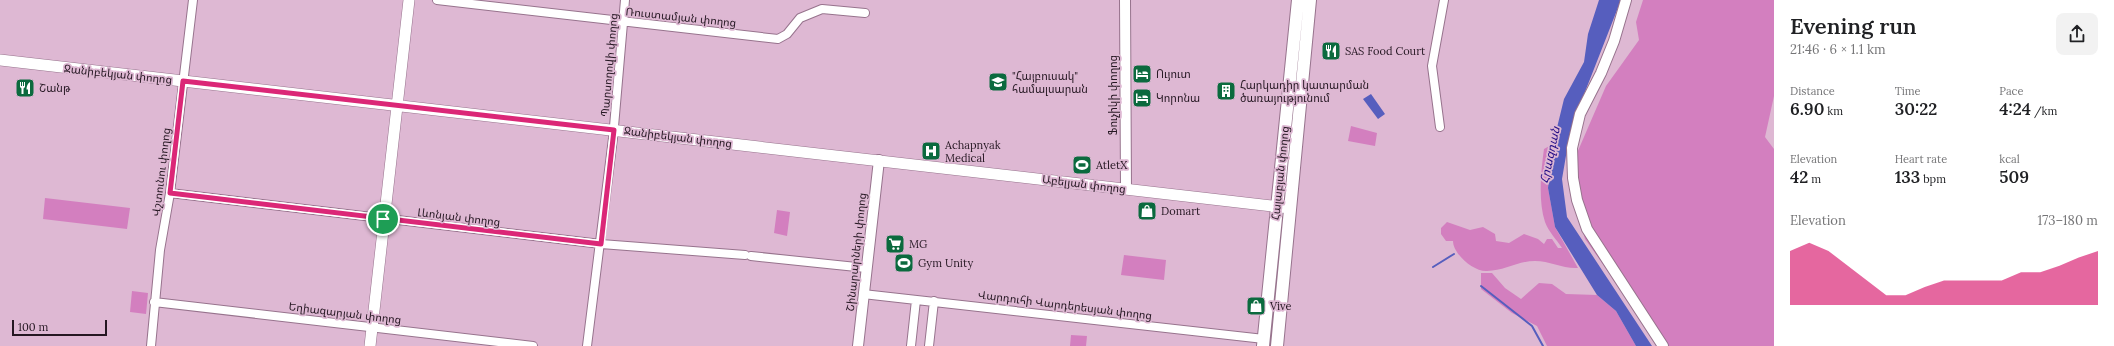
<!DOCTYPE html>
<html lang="en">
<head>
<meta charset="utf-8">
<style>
  :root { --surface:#fff; --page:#f2f2f2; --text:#202124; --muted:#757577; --accent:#db2777 }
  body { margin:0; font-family:Lora,"Noto Sans Armenian",serif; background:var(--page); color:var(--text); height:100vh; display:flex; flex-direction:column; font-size:15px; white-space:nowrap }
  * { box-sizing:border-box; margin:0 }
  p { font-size:13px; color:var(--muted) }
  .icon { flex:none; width:22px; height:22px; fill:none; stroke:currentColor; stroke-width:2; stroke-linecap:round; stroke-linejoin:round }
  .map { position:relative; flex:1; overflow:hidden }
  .panel { display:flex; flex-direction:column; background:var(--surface); width:340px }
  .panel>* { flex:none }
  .scale { position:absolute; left:12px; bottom:10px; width:95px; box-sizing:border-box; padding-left:4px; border:2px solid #251722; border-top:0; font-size:11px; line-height:14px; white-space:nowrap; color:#251722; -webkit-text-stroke:3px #deb8d3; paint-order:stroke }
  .pin { position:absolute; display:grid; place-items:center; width:34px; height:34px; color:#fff; margin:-17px; border:2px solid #fff; border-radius:50%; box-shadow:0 1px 4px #0007 }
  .round { display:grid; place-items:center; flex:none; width:42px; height:42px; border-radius:8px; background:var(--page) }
  .head { display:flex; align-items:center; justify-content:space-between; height:68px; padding:0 16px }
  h1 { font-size:22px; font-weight:600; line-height:30px }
  .stats { display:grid; grid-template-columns:repeat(3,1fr); gap:6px; height:68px; padding:4px 16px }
  .stats div { display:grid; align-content:center }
  .stats b { font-size:17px; font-weight:600 }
  .stats small { font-size:11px; font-weight:400 }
  .stats p { font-size:11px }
  .chart { height:112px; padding:8px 16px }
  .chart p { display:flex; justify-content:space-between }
  .chart svg { width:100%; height:72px; margin-top:4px; fill:var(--accent); opacity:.7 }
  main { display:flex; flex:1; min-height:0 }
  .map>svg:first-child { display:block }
  .green { fill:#d37fbf }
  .water { fill:#565ebe }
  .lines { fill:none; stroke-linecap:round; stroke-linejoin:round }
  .stream { stroke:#565ebe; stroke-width:2 }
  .minor-casing { stroke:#97738d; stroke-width:10 }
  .tertiary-casing { stroke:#97738d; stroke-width:12 }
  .secondary-casing { stroke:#97738d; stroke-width:12 }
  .primary-casing { stroke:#97738d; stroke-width:14 }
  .minor { stroke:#fff; stroke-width:8 }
  .tertiary { stroke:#fff; stroke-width:10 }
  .secondary { stroke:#fff; stroke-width:11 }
  .primary { stroke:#fff; stroke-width:12 }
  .route-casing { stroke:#fff; stroke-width:8 }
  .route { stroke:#db2777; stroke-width:5 }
  .labels { text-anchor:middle; stroke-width:3.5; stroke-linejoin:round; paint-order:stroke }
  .street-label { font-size:11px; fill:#251722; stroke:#deb8d3 }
  .poi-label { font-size:11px; fill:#251722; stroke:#deb8d3; text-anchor:start }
  .water-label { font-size:12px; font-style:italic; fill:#230d86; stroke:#deb8d3 }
</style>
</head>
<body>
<main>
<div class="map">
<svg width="1774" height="346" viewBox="0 0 1774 346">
  <rect width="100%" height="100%" fill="#deb8d3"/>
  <path class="green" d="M1643,0H1774V96L1765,137L1774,149V346H1658L1625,287L1605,267L1585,239L1576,206L1571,167L1606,86L1639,40L1636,22Z
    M1351,126L1377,133L1375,146L1348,141Z
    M1553,144L1548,188L1555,227L1578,268C1563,269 1550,261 1535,261C1518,261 1504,271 1487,271C1474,272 1453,254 1453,241H1446L1441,234V228L1447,222L1470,230L1483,227L1495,234L1496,241L1509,243L1524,234L1538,239L1544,244L1547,239H1552L1558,248H1562C1557,240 1548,231 1545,222C1538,201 1541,171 1544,149Z
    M45,198L130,208L127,229L43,219Z
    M777,210L790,212L787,236L774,233Z
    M1124,255L1166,260L1164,280L1121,275Z
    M1481,273H1492L1505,288L1521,299L1539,283L1552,284L1566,294L1597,295L1616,311L1636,346H1547L1537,326L1512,313L1481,289Z
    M132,291L148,293L146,314L130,312Z
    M1071,335L1087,336L1086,346H1070Z"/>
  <path class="water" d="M1599,0H1621L1583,97L1568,144L1562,179L1567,217L1652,346H1636L1616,311L1597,295L1555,227L1548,188L1553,144L1564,99L1584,62L1588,34Z
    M1371,94L1385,114L1378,119L1363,99Z"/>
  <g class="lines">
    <path class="stream" d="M1433,267L1454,254
      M1481,286L1532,326L1543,346"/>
    <g class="minor-casing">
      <path id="minor" d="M437,0L778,39L787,34L800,18L822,9L865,13
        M1440,127L1432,66L1444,0
        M170,193L601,244L745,255
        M751,256L866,268
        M863,294L1264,339
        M154,302L533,346
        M151,346L160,250L170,193L193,0
        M587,346L613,138L625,0
        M911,346L916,300
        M929,346L934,301"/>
    </g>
    <g class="tertiary-casing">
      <path id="tertiary" d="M1125,0L1126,189
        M1626,0L1614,41L1601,73L1580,114L1572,148L1573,178L1577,200L1587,229L1663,346
        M858,346L879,160"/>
    </g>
    <g class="secondary-casing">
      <path id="secondary" d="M0,60L1290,208
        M370,346L409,0"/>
    </g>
    <g class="primary-casing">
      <path id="primary" d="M1263,346L1298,0
        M1277,346L1310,0"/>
    </g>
    <use href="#minor" class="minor"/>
    <use href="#tertiary" class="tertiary"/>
    <use href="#secondary" class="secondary"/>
    <use href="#primary" class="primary"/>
  </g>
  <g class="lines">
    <g class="route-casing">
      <path id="route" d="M183,81L614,130L601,244L170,193Z"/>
    </g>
    <use href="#route" class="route"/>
  </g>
  <defs>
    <g id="restaurant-square" transform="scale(1)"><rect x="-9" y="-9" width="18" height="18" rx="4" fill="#0b6a3e" stroke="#deb8d3"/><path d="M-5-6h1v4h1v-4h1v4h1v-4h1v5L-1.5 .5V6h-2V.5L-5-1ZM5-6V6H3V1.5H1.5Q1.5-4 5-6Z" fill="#fff"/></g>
    <g id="hotel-square" transform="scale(1)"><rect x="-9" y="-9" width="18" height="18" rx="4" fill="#0b6a3e" stroke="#deb8d3"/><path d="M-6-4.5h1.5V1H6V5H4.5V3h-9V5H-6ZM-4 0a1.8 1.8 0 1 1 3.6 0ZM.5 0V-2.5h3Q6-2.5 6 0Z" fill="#fff"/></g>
    <g id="university-square" transform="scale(1)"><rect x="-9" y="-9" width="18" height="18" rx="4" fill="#0b6a3e" stroke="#deb8d3"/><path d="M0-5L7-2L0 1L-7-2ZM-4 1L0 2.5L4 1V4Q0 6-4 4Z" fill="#fff"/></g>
    <g id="building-square" transform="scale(1)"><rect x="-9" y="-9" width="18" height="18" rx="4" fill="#0b6a3e" stroke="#deb8d3"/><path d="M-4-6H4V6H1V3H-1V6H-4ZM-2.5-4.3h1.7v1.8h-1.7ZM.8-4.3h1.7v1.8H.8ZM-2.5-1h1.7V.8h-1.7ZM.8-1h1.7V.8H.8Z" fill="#fff"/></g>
    <g id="hospital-square" transform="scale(1)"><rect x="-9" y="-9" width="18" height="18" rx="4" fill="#0b6a3e" stroke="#deb8d3"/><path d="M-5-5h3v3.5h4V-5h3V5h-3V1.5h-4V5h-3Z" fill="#fff"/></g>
    <g id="stadium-square" transform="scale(1)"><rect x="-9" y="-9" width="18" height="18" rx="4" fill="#0b6a3e" stroke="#deb8d3"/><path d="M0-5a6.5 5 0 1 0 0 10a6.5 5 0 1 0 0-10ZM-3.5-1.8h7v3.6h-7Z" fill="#fff"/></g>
    <g id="shop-square" transform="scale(1)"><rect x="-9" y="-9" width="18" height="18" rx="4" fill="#0b6a3e" stroke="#deb8d3"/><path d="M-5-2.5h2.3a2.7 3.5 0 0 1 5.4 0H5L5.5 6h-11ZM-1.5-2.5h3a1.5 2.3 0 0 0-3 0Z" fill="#fff"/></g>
    <g id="supermarket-square" transform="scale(1)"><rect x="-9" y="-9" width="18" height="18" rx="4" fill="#0b6a3e" stroke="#deb8d3"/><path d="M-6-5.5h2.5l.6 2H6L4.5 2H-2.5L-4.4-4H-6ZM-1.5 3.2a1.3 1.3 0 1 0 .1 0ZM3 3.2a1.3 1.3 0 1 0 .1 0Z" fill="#fff"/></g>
  </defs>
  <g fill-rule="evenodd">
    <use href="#restaurant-square" x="1331" y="51"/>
    <use href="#hotel-square" x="1142" y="74"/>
    <use href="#university-square" x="998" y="82"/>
    <use href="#restaurant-square" x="25" y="88"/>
    <use href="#building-square" x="1226" y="91"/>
    <use href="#hotel-square" x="1142" y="98"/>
    <use href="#hospital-square" x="931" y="151"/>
    <use href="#stadium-square" x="1082" y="165"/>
    <use href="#shop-square" x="1147" y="211"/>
    <use href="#supermarket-square" x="895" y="244"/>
    <use href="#stadium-square" x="904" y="263"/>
    <use href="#shop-square" x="1256" y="306"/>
  </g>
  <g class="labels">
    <g class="street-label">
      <text transform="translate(681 17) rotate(6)" y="4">Ռուստամյան փողոց</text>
      <text transform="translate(609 65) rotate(-85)" y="4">Պարսողովի փողոց</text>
      <text transform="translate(118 74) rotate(6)" y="4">Ջանիբեկյան փողոց</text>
      <text transform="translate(1113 95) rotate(-90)" y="4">Ֆուչիկի փողոց</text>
      <text transform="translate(678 137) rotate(7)" y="4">Ջանիբեկյան փողոց</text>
      <text transform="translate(161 172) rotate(-83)" y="4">Վշտունու փողոց</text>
      <text transform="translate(1280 173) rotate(-84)" y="4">Հալաբյան փողոց</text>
      <text transform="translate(1084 184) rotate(7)" y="4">Աբելյան փողոց</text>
      <text transform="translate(459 217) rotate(7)" y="4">Լևոնյան փողոց</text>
      <text transform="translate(856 252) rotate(-84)" y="4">Շինարարների փողոց</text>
      <text transform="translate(1065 305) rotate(7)" y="4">Վարդուհի Վարդերեսյան փողոց</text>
      <text transform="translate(345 313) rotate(7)" y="4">Եղիազարյան փողոց</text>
    </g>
    <g class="poi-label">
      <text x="1345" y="55">SAS Food Court</text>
      <text x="1156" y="78">Ույուտ</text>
      <text x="1012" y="80">"Հայբուսակ"<tspan x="1012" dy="13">համալսարան</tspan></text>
      <text x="1240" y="89">Հարկադիր կատարման<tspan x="1240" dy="13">ծառայությունում</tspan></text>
      <text x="39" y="92">Շանթ</text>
      <text x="1156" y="102">Կորոնա</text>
      <text x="945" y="149">Achapnyak<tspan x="945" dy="13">Medical</tspan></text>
      <text x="1096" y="169">AtletX</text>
      <text x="1161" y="215">Domart</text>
      <text x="909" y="248">MG</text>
      <text x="918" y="267">Gym Unity</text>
      <text x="1270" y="310">Vive</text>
    </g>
    <g class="water-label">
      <text transform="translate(1550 155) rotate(-78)" y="4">Հրազդան</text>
    </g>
  </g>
</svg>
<div class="scale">100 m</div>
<div class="pin" style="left:383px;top:219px;background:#1e9e55"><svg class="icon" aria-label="arrive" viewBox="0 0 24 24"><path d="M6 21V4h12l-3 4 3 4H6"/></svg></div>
</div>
<section class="panel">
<div class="head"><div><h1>Evening run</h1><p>21:46 · 6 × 1.1 km</p></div><a class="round"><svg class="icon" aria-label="share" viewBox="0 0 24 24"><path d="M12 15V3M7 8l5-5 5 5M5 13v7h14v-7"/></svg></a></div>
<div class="stats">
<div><p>Distance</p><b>6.90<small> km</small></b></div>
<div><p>Time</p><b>30:22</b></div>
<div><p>Pace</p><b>4:24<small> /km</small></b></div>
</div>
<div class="stats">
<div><p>Elevation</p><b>42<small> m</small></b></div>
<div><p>Heart rate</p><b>133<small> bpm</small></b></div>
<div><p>kcal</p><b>509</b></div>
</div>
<div class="chart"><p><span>Elevation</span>173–180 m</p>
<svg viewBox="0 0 160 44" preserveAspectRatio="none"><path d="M0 44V11L10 6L20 11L30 20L40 29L50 38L60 38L70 33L80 29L90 29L100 29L110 29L120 24L130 24L140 20L150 15L160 11V44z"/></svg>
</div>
</section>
</main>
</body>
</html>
